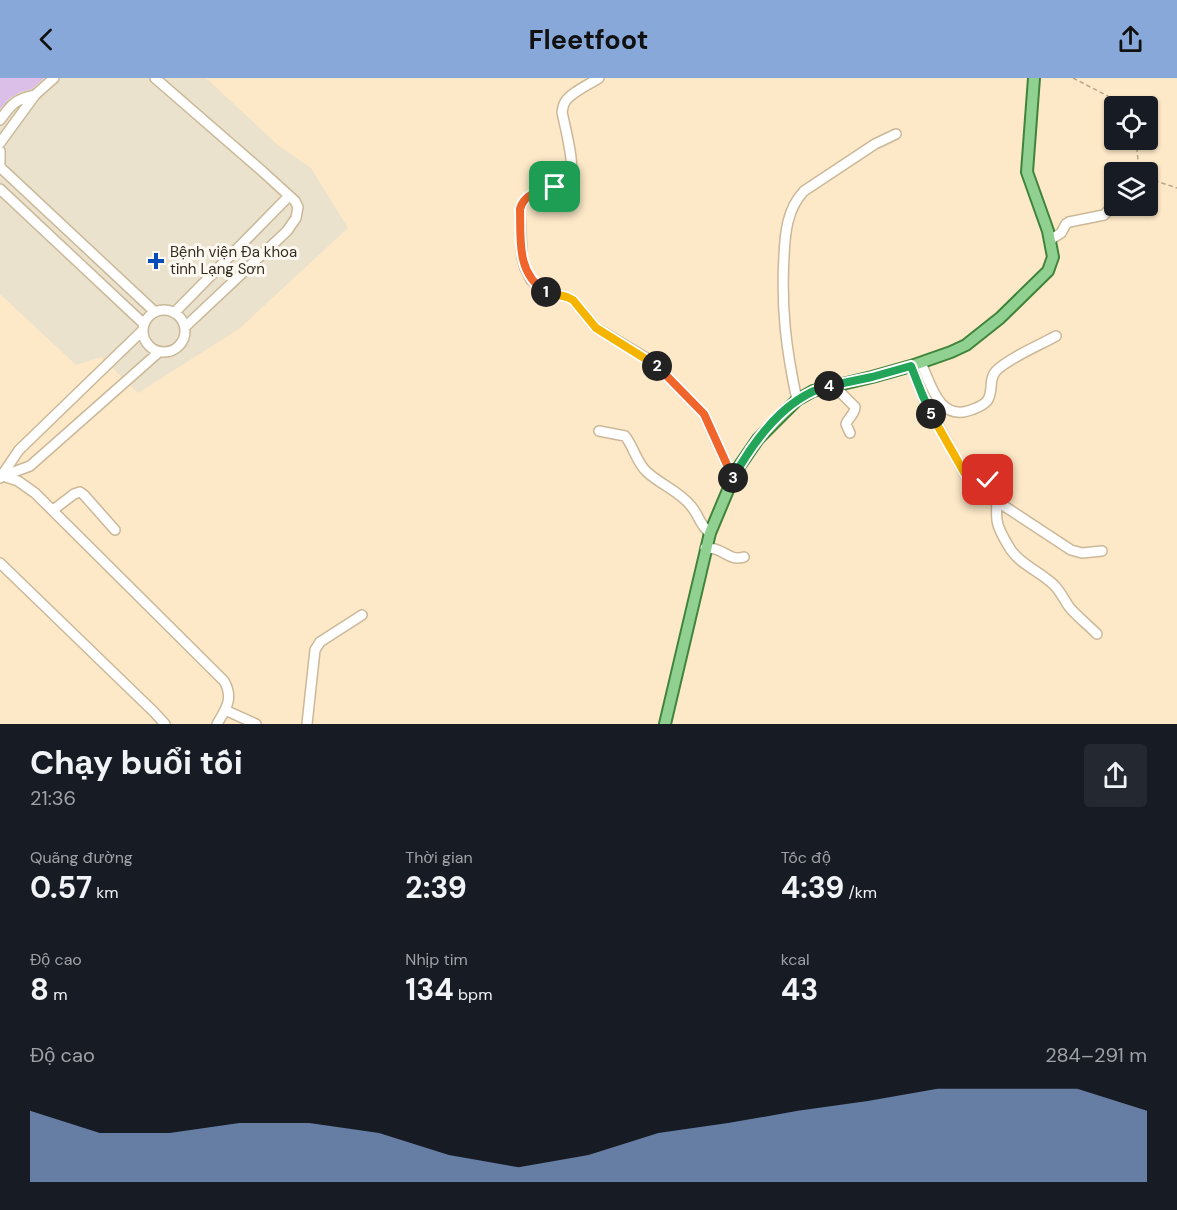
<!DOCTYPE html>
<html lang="vi">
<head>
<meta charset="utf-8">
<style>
  :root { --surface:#171b24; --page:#242831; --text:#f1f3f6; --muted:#9ea1a6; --accent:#88a8da }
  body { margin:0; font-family:"DM Sans",sans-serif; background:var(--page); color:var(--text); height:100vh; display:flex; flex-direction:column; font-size:22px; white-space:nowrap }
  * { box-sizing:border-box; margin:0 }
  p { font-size:20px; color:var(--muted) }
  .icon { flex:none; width:33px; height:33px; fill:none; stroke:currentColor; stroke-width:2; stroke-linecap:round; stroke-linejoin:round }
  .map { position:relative; height:646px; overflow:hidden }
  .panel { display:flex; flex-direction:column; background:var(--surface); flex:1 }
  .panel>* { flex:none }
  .tools { position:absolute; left:1104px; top:18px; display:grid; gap:12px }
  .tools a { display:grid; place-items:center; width:54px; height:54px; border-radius:6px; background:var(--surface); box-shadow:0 2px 4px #0004; font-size:30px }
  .pin { position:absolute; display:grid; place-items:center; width:51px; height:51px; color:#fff; margin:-26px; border-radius:12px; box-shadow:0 3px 9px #0006 }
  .km { position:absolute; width:30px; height:30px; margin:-15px; border-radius:50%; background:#222; color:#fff; font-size:16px; line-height:30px; text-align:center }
  .round { display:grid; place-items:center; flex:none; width:63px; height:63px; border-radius:6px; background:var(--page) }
  .summary { display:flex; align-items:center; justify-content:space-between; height:102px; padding:0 30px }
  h1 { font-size:33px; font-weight:700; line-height:45px }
  .metrics { display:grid; grid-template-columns:repeat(3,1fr); gap:9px; height:102px; padding:6px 30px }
  .metrics div { display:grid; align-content:center }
  .metrics b { font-size:30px; font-weight:700 }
  .metrics small { font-size:16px; font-weight:400 }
  .metrics p { font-size:16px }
  .chart { height:168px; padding:12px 30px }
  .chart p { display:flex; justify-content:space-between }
  .chart svg { width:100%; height:108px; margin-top:6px; fill:var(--accent); opacity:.7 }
  header { display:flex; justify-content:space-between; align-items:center; height:78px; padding:0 30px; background:var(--accent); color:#111; font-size:27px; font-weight:700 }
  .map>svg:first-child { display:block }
  .medical { fill:#eae2cc }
  .building { fill:#dcbfe8 }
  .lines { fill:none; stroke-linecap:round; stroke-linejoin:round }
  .minor-casing { stroke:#cbb898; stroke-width:12 }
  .major-casing { stroke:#40843b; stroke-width:14 }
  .path { stroke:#b6a68c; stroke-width:1.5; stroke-dasharray:4.5 3; stroke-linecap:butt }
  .minor { stroke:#fff; stroke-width:9 }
  .major { stroke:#90d192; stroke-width:10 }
  .split-1-casing { stroke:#fff; stroke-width:12 }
  .split-2-casing { stroke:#fff; stroke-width:12 }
  .split-3-casing { stroke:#fff; stroke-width:12 }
  .split-4-casing { stroke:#fff; stroke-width:12 }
  .split-5-casing { stroke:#fff; stroke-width:12 }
  .split-6-casing { stroke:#fff; stroke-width:12 }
  .split-1 { stroke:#f0652b; stroke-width:8 }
  .split-2 { stroke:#f5b400; stroke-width:8 }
  .split-3 { stroke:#f0652b; stroke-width:8 }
  .split-4 { stroke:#22a559; stroke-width:8 }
  .split-5 { stroke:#22a559; stroke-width:8 }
  .split-6 { stroke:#f5b400; stroke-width:8 }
  .poi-dot { fill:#074db7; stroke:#fdf9f2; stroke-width:2 }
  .labels { text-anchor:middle; stroke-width:6; stroke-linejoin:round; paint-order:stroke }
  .poi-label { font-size:15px; fill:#342d20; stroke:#fdf9f2; text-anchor:start }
</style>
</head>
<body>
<header><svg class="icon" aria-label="back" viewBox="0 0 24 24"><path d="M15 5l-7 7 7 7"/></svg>Fleetfoot<svg class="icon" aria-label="share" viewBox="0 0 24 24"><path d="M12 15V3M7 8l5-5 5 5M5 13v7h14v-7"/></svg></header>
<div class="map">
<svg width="1177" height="646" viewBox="0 0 1177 646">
  <rect width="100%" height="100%" fill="#fde9c8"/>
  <path class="medical" d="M0,0H206L279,68L311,90L348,150L239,251L138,315L101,279L76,287L0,216Z"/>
  <path class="building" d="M0,0H44L32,11L20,14L10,20L0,31Z"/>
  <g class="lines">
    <g class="minor-casing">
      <path id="minor" d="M155,0L262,93L295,123L298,129L296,140L287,153L185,249
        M599,0C590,6 570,15 565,24C563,27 563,30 562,34C565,49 574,82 571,96C566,118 527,105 520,131L522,179L525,190L531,202L545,213L567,219L573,222L596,250L648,281L664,295L704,336L733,400
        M0,42C11,27 15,21 35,17
        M0,65L35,17L54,0
        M0,73V85
        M0,89L155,234
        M0,111L144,246
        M1050,162L1061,155L1066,146L1069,144L1104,137L1114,126
        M143 253a21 21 0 1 1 42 0a21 21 0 1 1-42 0Z
        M174,235L289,118
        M921,285C931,306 939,344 971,332C976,330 983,328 987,323C994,314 988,301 996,293C1007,281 1040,267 1056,258
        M911,288L926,326L966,398L972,403L985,400C1002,415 995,424 997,442C998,452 1006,464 1011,472C1021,487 1041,494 1054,507C1061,514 1064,522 1070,530C1078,539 1088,547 1097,556
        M833,307L855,329C855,336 848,340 846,346L850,355
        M797,322C786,271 781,230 784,178C785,155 787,131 804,113L875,66L896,56
        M599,353L625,358C634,369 636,384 647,394C661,407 679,413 691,428C699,437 700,448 710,455
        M0,397L18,403L35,415L224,603C234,620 226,631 217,646
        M3,398L30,388L159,274
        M0,400L19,372L143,252
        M998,424L1071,472L1082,475L1102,473
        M53,432L74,416L80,414L84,417L115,452
        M705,470C706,470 715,471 715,471C726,474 731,483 744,479
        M0,485L154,634L165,646
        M225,632L256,646
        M307,646L315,572L320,564L362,537"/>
    </g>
    <g class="major-casing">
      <path id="major" d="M665,646L710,455L736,393L758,361L797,322L813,313L872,299L911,288L951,274L966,267L1000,240L1048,193L1053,179L1048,153L1027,94L1034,0"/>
    </g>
    <path class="path" d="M1073,0L1127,28
      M1136,62L1138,82L1143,94
      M1148,98L1159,104L1177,110"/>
    <use href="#minor" class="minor"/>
    <use href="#major" class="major"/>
  </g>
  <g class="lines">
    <g class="split-1-casing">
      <path id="split-1" d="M546,214C516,195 521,162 520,131C524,115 541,113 555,109"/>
    </g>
    <g class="split-2-casing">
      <path id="split-2" d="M546,214L567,219L573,222L596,250L657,288"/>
    </g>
    <g class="split-3-casing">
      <path id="split-3" d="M657,288L704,336L733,400"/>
    </g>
    <g class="split-4-casing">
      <path id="split-4" d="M733,400C753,364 786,318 829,308"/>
    </g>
    <g class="split-5-casing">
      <path id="split-5" d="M829,308L872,299L911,288L922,316L931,336"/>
    </g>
    <g class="split-6-casing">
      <path id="split-6" d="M931,336L968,401L972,403L983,399L988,402"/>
    </g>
    <use href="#split-1" class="split-1"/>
    <use href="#split-2" class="split-2"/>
    <use href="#split-3" class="split-3"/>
    <use href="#split-4" class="split-4"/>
    <use href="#split-5" class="split-5"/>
    <use href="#split-6" class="split-6"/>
  </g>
  <path class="poi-dot" d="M153 174h6v6h6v6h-6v6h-6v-6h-6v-6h6z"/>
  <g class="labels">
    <g class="poi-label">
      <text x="170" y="179">Bệnh viện Đa khoa<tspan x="170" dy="17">tỉnh Lạng Sơn</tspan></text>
    </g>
  </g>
</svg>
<div class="tools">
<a><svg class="icon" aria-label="locate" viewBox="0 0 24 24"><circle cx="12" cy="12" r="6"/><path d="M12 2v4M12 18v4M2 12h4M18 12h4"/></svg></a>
<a><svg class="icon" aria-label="layers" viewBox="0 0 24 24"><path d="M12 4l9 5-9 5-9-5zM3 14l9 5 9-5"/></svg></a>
</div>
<div class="pin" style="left:555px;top:109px;background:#1e9e55"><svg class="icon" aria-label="arrive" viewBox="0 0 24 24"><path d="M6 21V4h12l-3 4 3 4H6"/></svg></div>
<div class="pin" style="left:988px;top:402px;background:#d93025"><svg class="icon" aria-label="check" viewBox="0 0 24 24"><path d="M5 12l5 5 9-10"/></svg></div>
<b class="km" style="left:546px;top:214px">1</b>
<b class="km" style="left:657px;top:288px">2</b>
<b class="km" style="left:733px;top:400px">3</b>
<b class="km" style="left:829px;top:308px">4</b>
<b class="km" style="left:931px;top:336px">5</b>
</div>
<section class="panel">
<div class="summary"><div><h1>Chạy buổi tối</h1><p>21:36</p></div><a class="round"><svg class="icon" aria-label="share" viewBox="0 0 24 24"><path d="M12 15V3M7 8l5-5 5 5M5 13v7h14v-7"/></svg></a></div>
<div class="metrics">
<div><p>Quãng đường</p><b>0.57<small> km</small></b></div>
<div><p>Thời gian</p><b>2:39</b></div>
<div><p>Tốc độ</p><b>4:39<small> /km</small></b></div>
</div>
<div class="metrics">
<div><p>Độ cao</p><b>8<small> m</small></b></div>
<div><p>Nhịp tim</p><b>134<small> bpm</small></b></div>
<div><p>kcal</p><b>43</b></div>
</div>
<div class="chart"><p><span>Độ cao</span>284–291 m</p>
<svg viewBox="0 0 160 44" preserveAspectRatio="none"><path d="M0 44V15L10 24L20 24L30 20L40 20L50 24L60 33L70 38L80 33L90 24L100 20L110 15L120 11L130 6L140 6L150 6L160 15V44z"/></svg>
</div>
</section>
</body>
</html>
